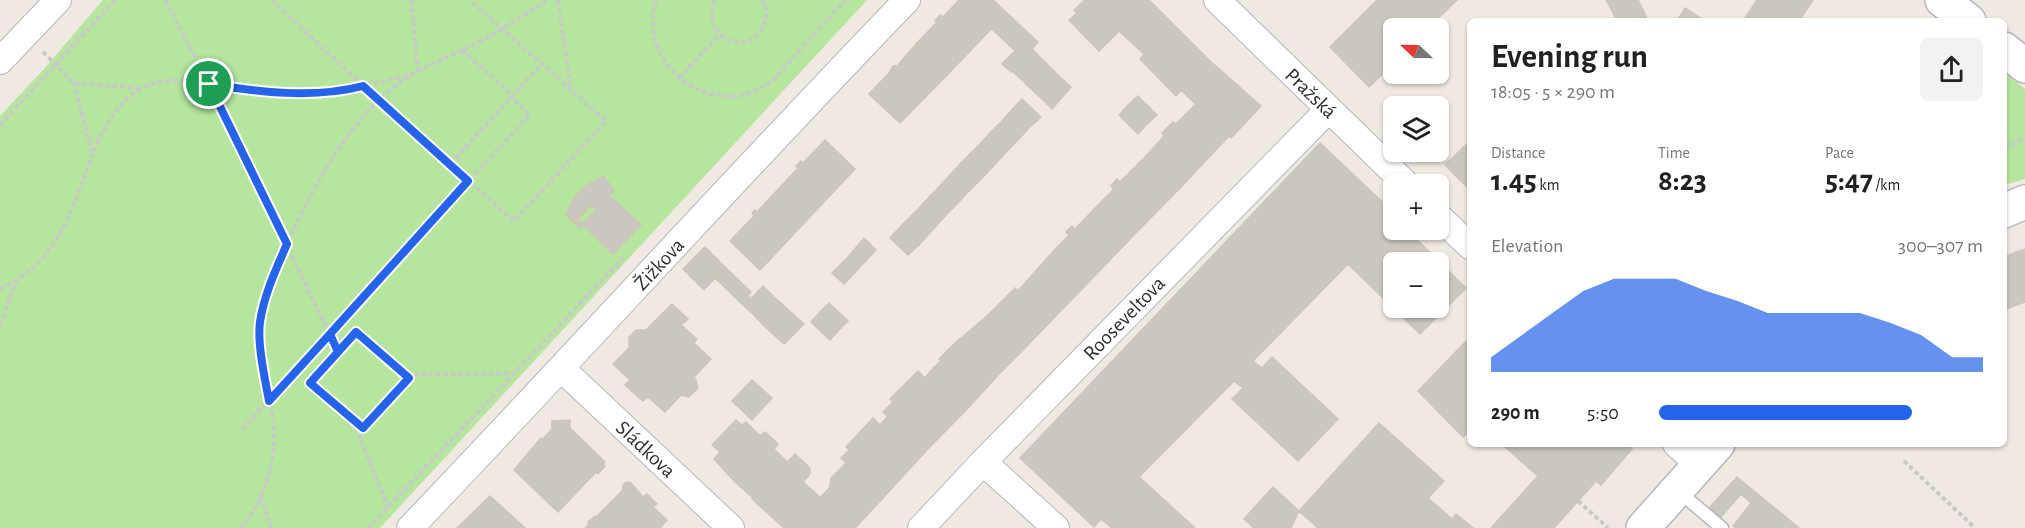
<!DOCTYPE html>
<html lang="en">
<head>
<meta charset="utf-8">
<style>
  :root { --surface:#fff; --page:#f2f2f2; --text:#222; --muted:#767676; --accent:#2563eb }
  body { margin:0; font-family:"Alegreya Sans",sans-serif; background:var(--page); color:var(--text); height:100vh; display:flex; flex-direction:column; font-size:22px; white-space:nowrap }
  * { box-sizing:border-box; margin:0 }
  p { font-size:20px; color:var(--muted) }
  .icon { flex:none; width:33px; height:33px; fill:none; stroke:currentColor; stroke-width:2; stroke-linecap:round; stroke-linejoin:round }
  .map { position:relative; flex:1; overflow:hidden }
  .details { position:absolute; left:1467px; top:18px; width:540px; height:429px; display:flex; flex-direction:column; background:var(--surface); border-radius:9px; box-shadow:0 2px 4px #0004 }
  .details>* { flex:none }
  .needle { width:39px; rotate:292deg }
  .tools { position:absolute; left:1383px; top:18px; display:grid; gap:12px }
  .tools a { display:grid; place-items:center; width:66px; height:66px; border-radius:9px; background:var(--surface); box-shadow:0 2px 4px #0004; font-size:30px }
  .pin { position:absolute; display:grid; place-items:center; width:51px; height:51px; color:#fff; margin:-26px; border:3px solid #fff; border-radius:50%; box-shadow:0 2px 6px #0007 }
  .round { display:grid; place-items:center; flex:none; width:63px; height:63px; border-radius:9px; background:var(--page) }
  .overview { display:flex; align-items:center; justify-content:space-between; height:102px; padding:0 24px }
  h1 { font-size:33px; font-weight:600; line-height:45px }
  .metrics { display:grid; grid-template-columns:repeat(3,1fr); gap:9px; height:102px; padding:6px 24px }
  .metrics div { display:grid; align-content:center }
  .metrics b { font-size:30px; font-weight:600 }
  .metrics small { font-size:16px; font-weight:400 }
  .metrics p { font-size:16px }
  .chart { height:168px; padding:12px 24px }
  .chart p { display:flex; justify-content:space-between }
  .chart svg { width:100%; height:108px; margin-top:6px; fill:var(--accent); opacity:.7 }
  ul { padding:0 24px; list-style:none; font-size:20px }
  li { display:grid; grid-template-columns:96px 72px 1fr; align-items:center; height:45px }
  li i { height:15px; border-radius:8px; background:var(--accent) }
  .map>svg:first-child { display:block }
  .green { fill:#b6e59e }
  .building { fill:#cbc7bf; stroke:#cbc5ba; stroke-width:1.5; fill-rule:evenodd }
  .lines { fill:none; stroke-linecap:round; stroke-linejoin:round }
  .lane-casing { stroke:#b4b7c1; stroke-width:15 }
  .street-casing { stroke:#b4b7c1; stroke-width:28 }
  .secondary-casing { stroke:#b4b7c1; stroke-width:36 }
  .path { stroke:#c9c9c9; stroke-width:4; stroke-dasharray:4.5 3; stroke-linecap:butt }
  .lane { stroke:#fff; stroke-width:12 }
  .street { stroke:#fff; stroke-width:26 }
  .secondary { stroke:#fff; stroke-width:33 }
  .route-casing { stroke:#fff; stroke-width:12 }
  .route { stroke:#2563eb; stroke-width:8 }
  .labels { text-anchor:middle; stroke-width:6; stroke-linejoin:round; paint-order:stroke }
  .street-label { font-size:21px; fill:#2e2e2e; stroke:#fff }
</style>
</head>
<body>
<div class="map">
<svg width="2025" height="528" viewBox="0 0 2025 528">
  <rect width="100%" height="100%" fill="#efe9e1"/>
  <path class="green" d="M103,0H867L380,528H0V116L44,69Z
    M2004,73L2025,89V179L2004,185Z"/>
  <path class="building" d="M959,0H970L995,25L948,74L916,44L937,22L935,21L940,15L943,17Z
    M970,0H993L1038,42L1024,59L991,28L995,25Z
    M1085,0H1149L1172,23L1144,54L1119,31L1099,51L1069,20L1077,13L1074,10Z
    M1377,0H1457L1428,28H1394V63L1369,87L1330,47Z
    M1606,0H1636L1612,11Z
    M1636,0H1638L1644,12L1625,21H1617L1612,11Z
    M1757,0H1813L1799,21H1743Z
    M1685,8L1705,21H1677Z
    M1644,12L1648,21H1625Z
    M1172,23L1209,60L1176,96L1140,59Z
    M916,44L948,74L900,123L869,94L889,73L893,66H897Z
    M1032,49L1041,58L1022,80L1012,71Z
    M1015,51L1024,59L1011,72L1002,64Z
    M1041,58L1051,68L1031,89L1022,80Z
    M1209,60L1261,106L1231,138L1181,90Z
    M1051,68L1061,78L1042,99L1031,89Z
    M1061,78L1071,87L1052,109L1042,99Z
    M1138,96L1157,115L1147,124L1128,105Z
    M1022,99L1041,117L1029,128L1011,111Z
    M1196,104L1229,136L1181,187L1147,155L1164,136L1162,133L1173,122L1176,124Z
    M1128,105L1147,124L1138,134L1119,115Z
    M1011,111L1029,128L1019,139L1001,122Z
    M1001,122L1019,139L1008,150L990,133Z
    M990,133L1008,150L998,161L980,144Z
    M825,140L855,169L760,270L730,241L754,216L752,213L755,210L757,212L798,168L796,166L801,161L803,163Z
    M1470,141V190L1445,165Z
    M1320,143L1393,212L1391,214L1394,216V230H1407L1466,288L1420,334L1348,264L1253,361L1262,368L1272,357L1338,419L1298,461L1232,399L1243,388L1234,381L1139,477L1195,528H1112L1101,519L1094,527L1020,458ZM1394,262H1438V308H1394Z
    M980,144L998,161L987,173L969,155Z
    M969,155L987,173L977,183L959,165Z
    M1147,155L1181,187L1132,237L1097,206L1114,189L1111,186L1117,179L1120,182Z
    M959,165L977,183L967,193L949,176Z
    M604,176L614,191L609,195L641,225L613,254L583,225L580,228L566,215L574,198L584,187ZM591,205L596,210L582,224L577,220Z
    M949,176L967,193L958,203L940,186Z
    M940,186L958,203L948,213L930,196Z
    M930,196L948,213L938,224L920,207Z
    M1097,206L1132,237L1084,287L1049,256L1069,235L1066,232L1072,226L1075,229Z
    M920,207L938,224L929,234L910,217Z
    M910,217L929,234L919,245L900,227Z
    M900,227L919,245L908,255L890,238Z
    M864,238L876,250L860,267L848,257Z
    M705,247L725,267L715,278L694,258Z
    M2025,249V275L2016,252Z
    M2016,252L2025,275V302L2004,310V257Z
    M1049,256L1084,287L1051,321L1018,291Z
    M848,257L860,267L844,284L832,273Z
    M694,258L715,278L704,290L683,269Z
    M725,267L751,292L748,295L751,298L744,306L715,278Z
    M763,286L773,296L754,315L744,306Z
    M1015,288L1051,321L1025,348L988,315Z
    M773,296L784,306L764,326L754,315Z
    M829,303L848,321L839,330L820,312Z
    M672,304L688,319L681,325L697,339L694,343L711,359L694,377L696,380L698,388L689,397L681,395L665,412L648,397L643,401L625,385L630,380L613,364L629,348V337L636,330H646Z
    M784,306L794,315L774,335L764,326Z
    M820,312L839,330L830,340L811,322Z
    M794,315L804,324L784,344L774,335Z
    M988,315L1025,348L998,375L959,340Z
    M1470,337V430L1463,437L1418,391Z
    M959,339L998,375L971,405L933,368L941,361L939,359Z
    M933,368L971,405L926,451L883,412L893,402L890,399L918,371L925,378Z
    M752,380L772,398L752,420L732,401Z
    M888,416L926,451L883,498L841,458L849,450L846,447L873,418L880,425Z
    M570,420V428L605,462L603,464L605,466L598,474L596,472L558,512L514,470L541,438L543,439L552,429V421Z
    M736,420L742,425L746,422L760,436L765,432L778,444L774,449L787,462L753,498L734,481L714,459L720,452L712,445Z
    M1379,423L1444,481L1428,498L1452,519L1456,514L1473,528H1318L1299,511Z
    M1502,444H1524L1514,455Z
    M1524,444H1627L1632,449L1601,485L1596,481L1554,528H1491L1538,476L1514,455Z
    M795,454L810,468V474L803,482L820,497L793,528H784L752,499Z
    M846,463L883,498L855,528H793L830,487L831,478Z
    M1737,477L1799,528H1736L1733,526L1751,503L1741,494L1720,518L1709,508Z
    M626,482L631,483L643,497L647,494L657,504L653,507L667,520L660,528H585L589,524L588,522L595,516L596,517L622,491L623,485Z
    M1273,487L1299,511L1291,528H1254L1244,519Z
    M490,496L525,528H457Z"/>
  <g class="lines">
    <g class="lane-casing">
      <path id="lane" d="M1678,491L1722,528"/>
    </g>
    <g class="street-casing">
      <path id="street" d="M1217,0L1406,184
        M0,61L58,0
        M1438,216L1470,246
        M562,369L731,528
        M1676,444L1699,465
        M983,462L1056,528
        M410,528C577,353 739,174 907,0
        M921,528L983,462L1328,110"/>
    </g>
    <g class="secondary-casing">
      <path id="secondary" d="M1942,0L1969,21
        M2004,49L2025,66
        M2004,211L2025,202
        M1643,528L1718,444"/>
    </g>
    <path class="path" d="M165,0L209,84L338,352
      M272,0L363,86L514,221L606,121L470,0
      M411,0L418,72
      M558,0L571,89
      M656,0C639,53 689,105 743,95C754,92 763,87 772,81L845,0
      M715,0C699,36 747,59 763,27C768,18 767,9 762,0
      M462,50L513,96
      M43,52L74,83L139,88
      M679,78L720,34
      M74,83L92,152
      M0,125L115,0
      M2004,148L2025,138
      M450,164L542,64
      M0,289C52,264 68,223 86,172C98,140 109,109 139,90C171,69 223,89 259,92C275,93 293,93 309,92C344,92 378,82 412,74
      M0,325L17,279
      M356,332L409,378L363,428L311,383Z
      M406,375L512,373
      M353,420L388,507
      M242,429L530,114L511,98
      M1904,461L1975,528
      M261,496L271,528
      M1578,501L1608,528
      M241,528C261,505 275,467 274,436C274,401 256,360 260,324C263,298 274,274 284,251C310,192 348,119 402,81C427,64 456,54 483,40C505,27 527,13 549,0
      M368,528L623,258"/>
    <use href="#lane" class="lane"/>
    <use href="#street" class="street"/>
    <use href="#secondary" class="secondary"/>
  </g>
  <g class="lines">
    <g class="route-casing">
      <path id="route" d="M209,84L287,244C276,269 264,295 260,322C257,344 265,379 269,401L330,334L338,352L356,332L409,378L363,428L310,383L338,352L330,334L468,181L363,86C313,99 259,92 209,84"/>
    </g>
    <use href="#route" class="route"/>
  </g>
  <g class="labels">
    <g class="street-label">
      <text transform="translate(1311 93) rotate(44)" y="7">Pražská</text>
      <text transform="translate(659 264) rotate(-47)" y="7">Žižkova</text>
      <text transform="translate(1124 318) rotate(-46)" y="7">Rooseveltova</text>
      <text transform="translate(646 449) rotate(43)" y="7">Sládkova</text>
    </g>
  </g>
</svg>
<div class="tools">
<a><svg class="needle" viewBox="-14 -14 28 28"><path d="M0-13l5 13h-10z" fill="#e53935"/><path d="M0 13l5-13h-10z" fill="#767676"/></svg></a>
<a><svg class="icon" aria-label="layers" viewBox="0 0 24 24"><path d="M12 4l9 5-9 5-9-5zM3 14l9 5 9-5"/></svg></a>
<a>+</a>
<a>−</a>
</div>
<div class="pin" style="left:209px;top:84px;background:#1e9e55"><svg class="icon" aria-label="arrive" viewBox="0 0 24 24"><path d="M6 21V4h12l-3 4 3 4H6"/></svg></div>
<section class="details">
<div class="overview"><div><h1>Evening run</h1><p>18:05 · 5 × 290 m</p></div><a class="round"><svg class="icon" aria-label="share" viewBox="0 0 24 24"><path d="M12 15V3M7 8l5-5 5 5M5 13v7h14v-7"/></svg></a></div>
<div class="metrics">
<div><p>Distance</p><b>1.45<small> km</small></b></div>
<div><p>Time</p><b>8:23</b></div>
<div><p>Pace</p><b>5:47<small> /km</small></b></div>
</div>
<div class="chart"><p><span>Elevation</span>300–307 m</p>
<svg viewBox="0 0 160 44" preserveAspectRatio="none"><path d="M0 44V38L10 29L20 20L30 11L40 6L50 6L60 6L70 11L80 15L90 20L100 20L110 20L120 20L130 24L140 29L150 38L160 38V44z"/></svg>
</div>
<ul>
<li><b>290 m</b>5:50<i style="width:78%"></i></li>
</ul>
</section>
</div>
</body>
</html>
